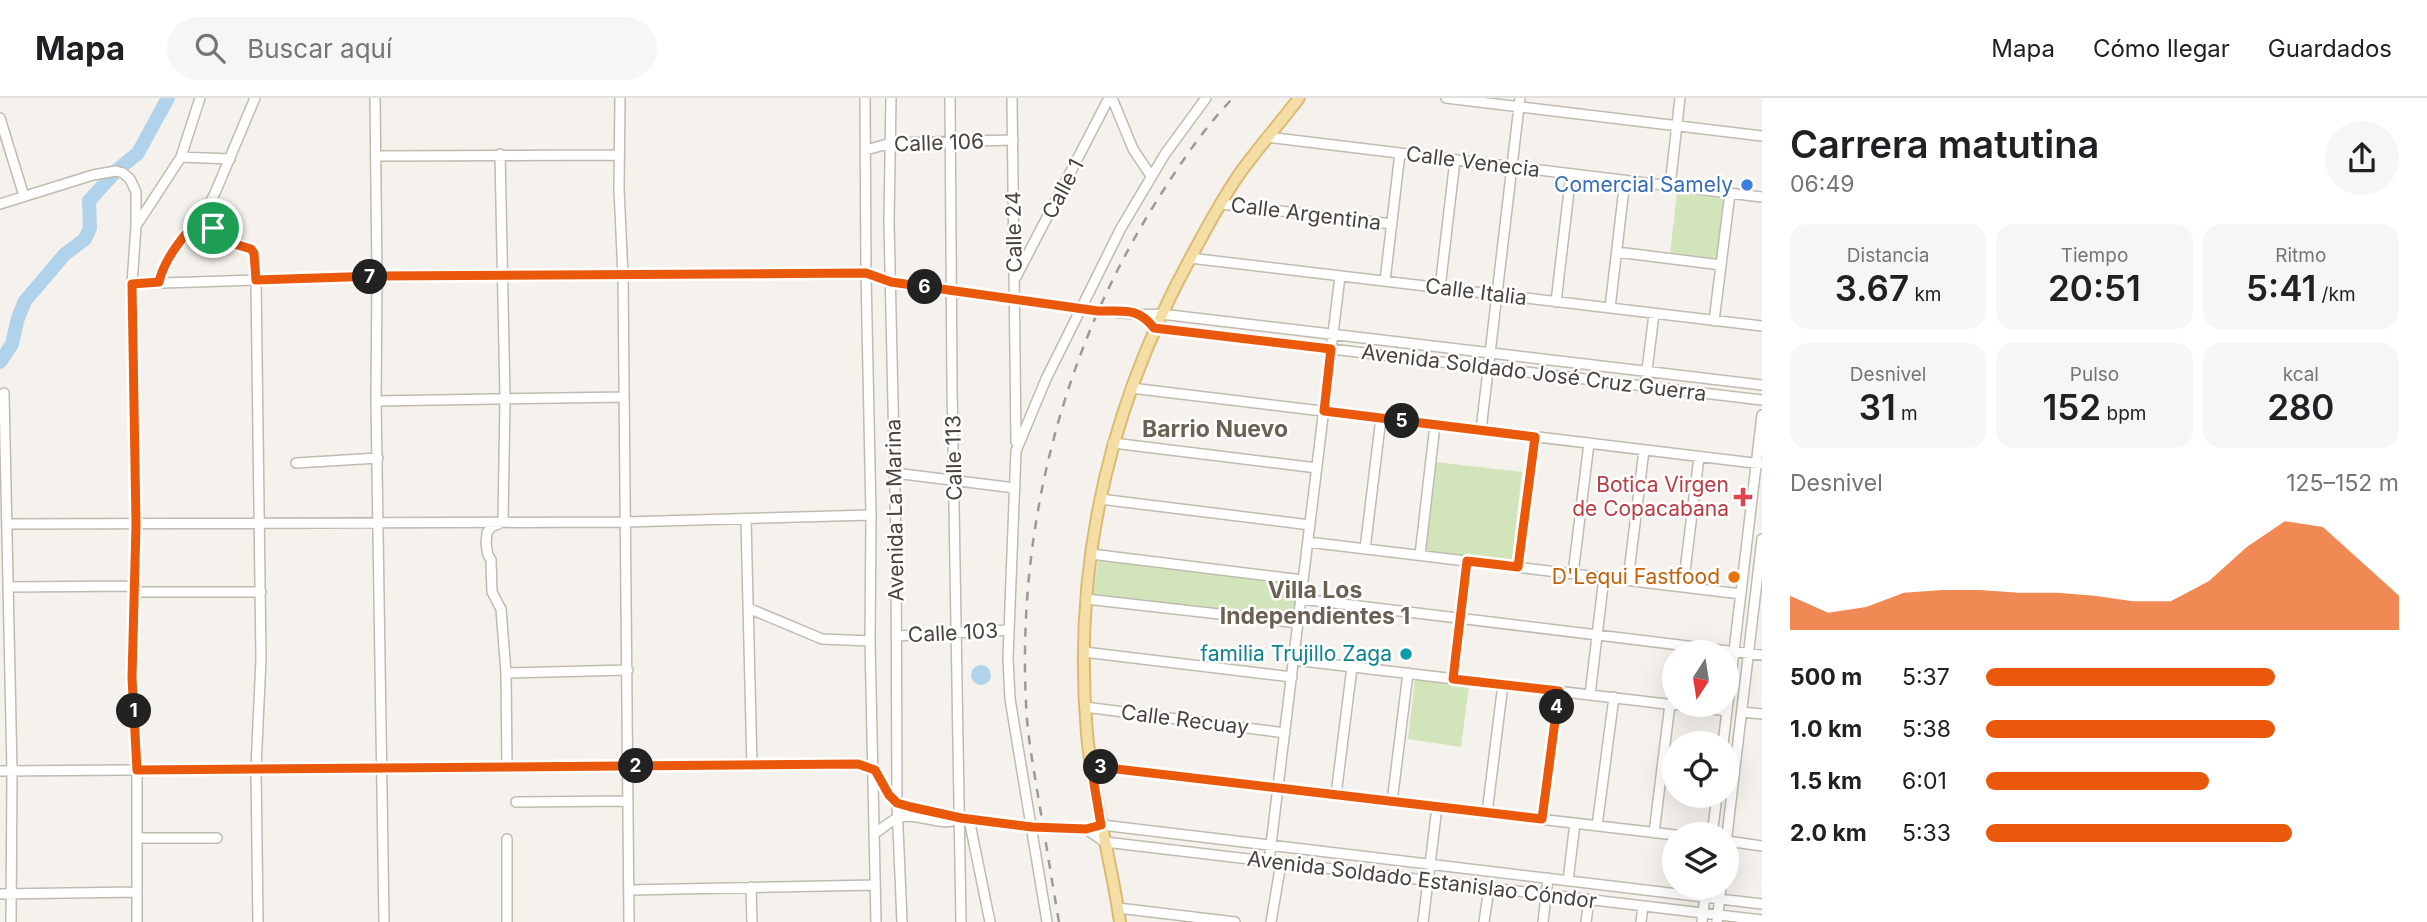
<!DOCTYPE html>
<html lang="es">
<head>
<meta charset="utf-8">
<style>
  :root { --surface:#fff; --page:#f6f6f6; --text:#202124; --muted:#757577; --line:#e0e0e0; --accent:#ea580c }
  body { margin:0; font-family:Inter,sans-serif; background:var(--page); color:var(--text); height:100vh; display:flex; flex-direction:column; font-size:26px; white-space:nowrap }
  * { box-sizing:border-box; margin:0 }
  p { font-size:23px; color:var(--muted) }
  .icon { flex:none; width:38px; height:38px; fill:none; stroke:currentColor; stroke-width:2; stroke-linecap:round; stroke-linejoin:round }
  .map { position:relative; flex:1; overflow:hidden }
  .drawer { display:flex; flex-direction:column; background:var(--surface); width:665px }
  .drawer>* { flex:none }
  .needle { width:46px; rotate:192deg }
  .fabs { position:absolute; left:1662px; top:542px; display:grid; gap:14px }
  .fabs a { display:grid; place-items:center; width:77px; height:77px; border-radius:50%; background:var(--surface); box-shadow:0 7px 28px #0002; font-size:35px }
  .pin { position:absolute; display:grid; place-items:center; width:60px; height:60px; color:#fff; margin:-30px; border:4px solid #fff; border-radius:50%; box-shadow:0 2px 7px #0007 }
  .km { position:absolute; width:35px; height:35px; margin:-18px; border-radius:50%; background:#222; color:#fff; font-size:19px; line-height:35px; text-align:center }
  .round { display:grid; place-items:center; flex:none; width:74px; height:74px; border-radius:37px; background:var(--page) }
  .summary { display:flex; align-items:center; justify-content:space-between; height:119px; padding:0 28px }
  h1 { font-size:38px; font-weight:600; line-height:52px }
  .stats { display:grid; grid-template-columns:repeat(3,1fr); gap:10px; height:119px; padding:7px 28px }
  .stats div { display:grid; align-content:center; border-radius:18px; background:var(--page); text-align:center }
  .stats b { font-size:35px; font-weight:600 }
  .stats small { font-size:19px; font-weight:400 }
  .stats p { font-size:19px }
  .chart { height:196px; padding:14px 28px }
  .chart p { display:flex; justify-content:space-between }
  .chart svg { width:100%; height:126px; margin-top:7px; fill:var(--accent); opacity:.7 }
  ul { padding:0 28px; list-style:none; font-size:23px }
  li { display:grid; grid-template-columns:112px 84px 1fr; align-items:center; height:52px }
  li i { height:18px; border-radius:9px; background:var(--accent) }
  header { display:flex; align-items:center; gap:42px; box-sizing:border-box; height:98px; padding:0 35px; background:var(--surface); border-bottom:2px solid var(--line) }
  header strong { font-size:33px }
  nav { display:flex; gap:38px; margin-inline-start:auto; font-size:24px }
  .search { width:490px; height:63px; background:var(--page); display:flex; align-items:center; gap:18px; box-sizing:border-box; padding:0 24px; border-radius:38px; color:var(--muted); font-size:26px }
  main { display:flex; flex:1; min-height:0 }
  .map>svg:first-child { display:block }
  .green { fill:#d2e5ba }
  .water { fill:#b0d3eb }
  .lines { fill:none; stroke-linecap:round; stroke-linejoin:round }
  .river { stroke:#b0d3eb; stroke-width:14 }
  .minor-casing { stroke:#c0bab0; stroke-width:12 }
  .major-casing { stroke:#dabb76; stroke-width:14 }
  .minor { stroke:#fff; stroke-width:9 }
  .major { stroke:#f5dea5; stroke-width:10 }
  .rail { stroke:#9a9a9a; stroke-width:2.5; stroke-dasharray:9 9; stroke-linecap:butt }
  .route-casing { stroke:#fff; stroke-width:14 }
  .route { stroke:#ea580c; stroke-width:9 }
  .shop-dot { fill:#3f7fe0; stroke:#fff; stroke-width:2.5 }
  .health-dot { fill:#e0444e; stroke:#fff; stroke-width:2.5 }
  .food-dot { fill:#e8710a; stroke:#fff; stroke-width:2.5 }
  .culture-dot { fill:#0f9aa8; stroke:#fff; stroke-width:2.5 }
  .labels { text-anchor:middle; stroke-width:5; stroke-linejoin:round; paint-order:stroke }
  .street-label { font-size:21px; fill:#49433b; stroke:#fff }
  .shop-label { font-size:21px; fill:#366cbe; stroke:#fff; text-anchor:end }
  .health-label { font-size:21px; fill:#be3a42; stroke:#fff; text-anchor:end }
  .food-label { font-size:21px; fill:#c56008; stroke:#fff; text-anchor:end }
  .culture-label { font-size:21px; fill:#0d838f; stroke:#fff; text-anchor:end }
  .neighbourhood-label { font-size:23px; font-weight:bold; fill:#6b6153; stroke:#fff }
</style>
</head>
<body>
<header>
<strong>Mapa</strong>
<div class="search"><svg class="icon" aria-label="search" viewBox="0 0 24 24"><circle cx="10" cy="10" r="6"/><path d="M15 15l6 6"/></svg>Buscar aquí</div>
<nav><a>Mapa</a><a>Cómo llegar</a><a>Guardados</a></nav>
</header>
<main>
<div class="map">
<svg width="1762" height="824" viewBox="0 0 1762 824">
  <rect width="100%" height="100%" fill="#f5f2ed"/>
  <path class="green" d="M1677,95L1725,101L1717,162L1670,156Z
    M1436,364L1522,374L1512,464L1423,452Z
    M1098,462L1298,486L1293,521L1093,498Z
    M1415,580L1469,588L1461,649L1408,641Z"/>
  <path class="water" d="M971 577a10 10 0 1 1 20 0a10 10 0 1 1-20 0Z"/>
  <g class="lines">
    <path class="river" d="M0,264L12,246L18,220L25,203L65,156L85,141L90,130L89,103L116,73L138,55L168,0"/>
    <g class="minor-casing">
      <path id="minor" d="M375,0L377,178L376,303L384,824
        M620,0L619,91L623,178L629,824
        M865,0L866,175L871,417L870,543L876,824
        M891,0L889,124L896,441L897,705L902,824
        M950,0L952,288L961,824
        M1012,0L1016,344
        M1112,0L1133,51L1151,78
        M1446,0L1762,38
        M0,20L24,98
        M1267,39L1762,99
        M866,52L891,45L1013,42
        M500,56L505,300L503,424L491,429L487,435L486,446L488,457L491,462L492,494L501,511L506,575L507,668
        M376,58L619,57
        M181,59L200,0
        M1670,88L1680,0
        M0,106L93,77L116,73L123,75L130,81L136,94V128L132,186L136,427L132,580L137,672V824
        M1221,106L1392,126
        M205,114L219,138L228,144L251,151L254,155L256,182L261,561L256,670L258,824
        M136,128L181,59L230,61
        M1617,154L1721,167
        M1190,160L1762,228
        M1016,179L1109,0
        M1385,183L1400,55
        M159,184L161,174L185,136L205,114L215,95L255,0
        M132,186L377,178L866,175L891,185L1098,213C1119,214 1140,218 1161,216L1762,287
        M1440,190L1455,62
        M1556,204L1571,76
        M1610,210L1625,82
        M1145,217L1154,230L1762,302
        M1714,223L1730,95
        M1645,288L1654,216
        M1131,290L1762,366
        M4,295L12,673L11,824
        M376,303L624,299
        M1481,332L1520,0
        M1113,345L1317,370
        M296,365L378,360
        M895,375L1015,390
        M1100,401L1310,427
        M746,422L752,668
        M7,426L626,424L871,417
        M1308,444L1741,496
        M1365,451L1381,320
        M1091,456L1303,482
        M1420,457L1435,327
        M1518,469L1535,339
        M1573,476L1589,345
        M1628,482L1644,352
        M9,489L135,488
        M1683,489L1699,359
        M135,494H261
        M1086,501L1298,525
        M1301,501L1762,557
        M748,510L822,541L870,543
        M897,538L1009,532
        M1084,554L1292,579
        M1294,562L1675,607
        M506,575L628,572
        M1453,581L1467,463
        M1590,597L1604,479
        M1681,607L1727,613
        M1085,609L1285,635
        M1742,614L1762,616
        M1723,646L1762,317
        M1091,668L1675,737
        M0,673L857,666L875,672L889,697L897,705L911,709L961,720L1032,729L1086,731L1102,727L1762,806
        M1336,697L1352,569
        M516,704L627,703
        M1392,704L1408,575
        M1487,715L1503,586
        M969,721L990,824
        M1542,721L1559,593
        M1597,728L1614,599
        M1086,731L1105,744L1762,822
        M875,735C882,731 890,723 898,720C918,713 939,730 959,721
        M1654,735L1670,606
        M1712,737L1717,698
        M1727,737L1762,441
        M137,740H217
        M507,741V824
        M1727,743L1762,748
        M1269,763L1340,178
        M1568,783L1575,725
        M751,789L752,824
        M629,792L875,787
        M0,796L137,794
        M1118,810L1235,824
        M1047,824L1010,601L1008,560L1016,353L1046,281L1121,130L1165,56L1206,0
        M1271,824L1281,765
        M1423,824L1437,709
        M1484,824L1489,790
        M1543,824L1548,780
        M1586,824L1589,802
        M1641,824L1643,808
        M1702,824L1706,789
        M1717,824L1721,789"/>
    </g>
    <g class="major-casing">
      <path id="major" d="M1120,824C1111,761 1093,700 1087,636C1072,466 1110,306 1192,157C1207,129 1222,101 1240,75C1259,49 1280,25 1299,0"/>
    </g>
    <use href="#minor" class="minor"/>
    <use href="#major" class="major"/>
    <path class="rail" d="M1059,824C1052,784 1046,744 1039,704C1034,671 1027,638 1026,605C1017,425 1065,244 1163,93C1184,60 1206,28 1233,0"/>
  </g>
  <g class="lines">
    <g class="route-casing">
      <path id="route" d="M205,114L219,138L228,144L251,151L254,155L256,182L377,178L866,175L891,184L1098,213C1123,214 1137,208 1154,230L1331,251L1324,313L1535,339L1518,469L1467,463L1453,581L1559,593L1542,721L1091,668L1101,727L1086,731L1032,729L961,720L911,709L897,705L889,697L875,672L858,666L137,672L132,580L136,427L132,186L159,184C165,158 187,134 205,114Z"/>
    </g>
    <use href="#route" class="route"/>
  </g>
  <circle class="shop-dot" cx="1747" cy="87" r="7"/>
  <path class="health-dot" d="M1739.5 388.5h7v7h7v7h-7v7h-7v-7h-7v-7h7z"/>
  <circle class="food-dot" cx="1734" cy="479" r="7"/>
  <circle class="culture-dot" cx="1406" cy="556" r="7"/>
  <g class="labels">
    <g class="street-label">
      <text transform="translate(939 45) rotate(-2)" y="7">Calle 106</text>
      <text transform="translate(1473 64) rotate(7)" y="7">Calle Venecia</text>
      <text transform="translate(1063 91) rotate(-62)" y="7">Calle 1</text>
      <text transform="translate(1306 116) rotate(7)" y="7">Calle Argentina</text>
      <text transform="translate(1014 134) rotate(-91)" y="7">Calle 24</text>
      <text transform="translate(1476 194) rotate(7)" y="7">Calle Italia</text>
      <text transform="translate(1534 275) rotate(7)" y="7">Avenida Soldado José Cruz Guerra</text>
      <text transform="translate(954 360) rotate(-91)" y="7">Calle 113</text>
      <text transform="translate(895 412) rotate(-91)" y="7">Avenida La Marina</text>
      <text transform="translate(953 535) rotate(-3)" y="7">Calle 103</text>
      <text transform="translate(1185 622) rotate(7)" y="7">Calle Recuay</text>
      <text transform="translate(1422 782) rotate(7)" y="7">Avenida Soldado Estanislao Cóndor</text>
    </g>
    <g class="shop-label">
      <text x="1733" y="94">Comercial Samely</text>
    </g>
    <g class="health-label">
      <text x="1729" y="394">Botica Virgen<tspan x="1729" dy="24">de Copacabana</tspan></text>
    </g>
    <g class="food-label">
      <text x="1720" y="486">D'Lequi Fastfood</text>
    </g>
    <g class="culture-label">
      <text x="1392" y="563">familia Trujillo Zaga</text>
    </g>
    <g class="neighbourhood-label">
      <text x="1215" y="339">Barrio Nuevo</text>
      <text x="1315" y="500">Villa Los<tspan x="1315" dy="26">Independientes 1</tspan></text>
    </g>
  </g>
</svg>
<div class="fabs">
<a><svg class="needle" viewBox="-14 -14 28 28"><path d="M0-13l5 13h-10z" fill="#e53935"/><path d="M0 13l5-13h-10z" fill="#757577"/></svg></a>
<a><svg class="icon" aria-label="locate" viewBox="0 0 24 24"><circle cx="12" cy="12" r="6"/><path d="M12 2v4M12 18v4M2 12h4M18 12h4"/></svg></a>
<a><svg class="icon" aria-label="layers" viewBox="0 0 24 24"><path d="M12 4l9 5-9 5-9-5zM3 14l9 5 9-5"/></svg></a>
</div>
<div class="pin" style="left:213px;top:130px;background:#1e9e55"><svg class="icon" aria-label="arrive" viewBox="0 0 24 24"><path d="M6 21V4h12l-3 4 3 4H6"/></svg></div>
<b class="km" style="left:134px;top:613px">1</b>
<b class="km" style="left:636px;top:668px">2</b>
<b class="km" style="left:1101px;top:669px">3</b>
<b class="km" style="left:1557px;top:609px">4</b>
<b class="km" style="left:1402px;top:323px">5</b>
<b class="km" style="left:925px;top:189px">6</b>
<b class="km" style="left:370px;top:179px">7</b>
</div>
<section class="drawer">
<div class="summary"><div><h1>Carrera matutina</h1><p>06:49</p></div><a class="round"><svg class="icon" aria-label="share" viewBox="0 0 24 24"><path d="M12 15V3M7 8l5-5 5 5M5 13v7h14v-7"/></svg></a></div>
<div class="stats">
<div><p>Distancia</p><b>3.67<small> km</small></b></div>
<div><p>Tiempo</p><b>20:51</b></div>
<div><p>Ritmo</p><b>5:41<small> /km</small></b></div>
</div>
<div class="stats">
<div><p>Desnivel</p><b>31<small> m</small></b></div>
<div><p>Pulso</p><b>152<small> bpm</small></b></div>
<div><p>kcal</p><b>280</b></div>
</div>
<div class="chart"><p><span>Desnivel</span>125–152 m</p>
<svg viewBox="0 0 160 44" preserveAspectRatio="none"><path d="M0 44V32L10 38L20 36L30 31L40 30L50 30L60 31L70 31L80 32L90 34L100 34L110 27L120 15L130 6L140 8L150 20L160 32V44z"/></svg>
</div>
<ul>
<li><b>500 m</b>5:37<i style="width:70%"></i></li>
<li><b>1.0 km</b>5:38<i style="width:70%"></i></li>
<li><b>1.5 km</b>6:01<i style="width:54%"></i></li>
<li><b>2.0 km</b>5:33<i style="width:74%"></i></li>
</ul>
</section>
</main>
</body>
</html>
